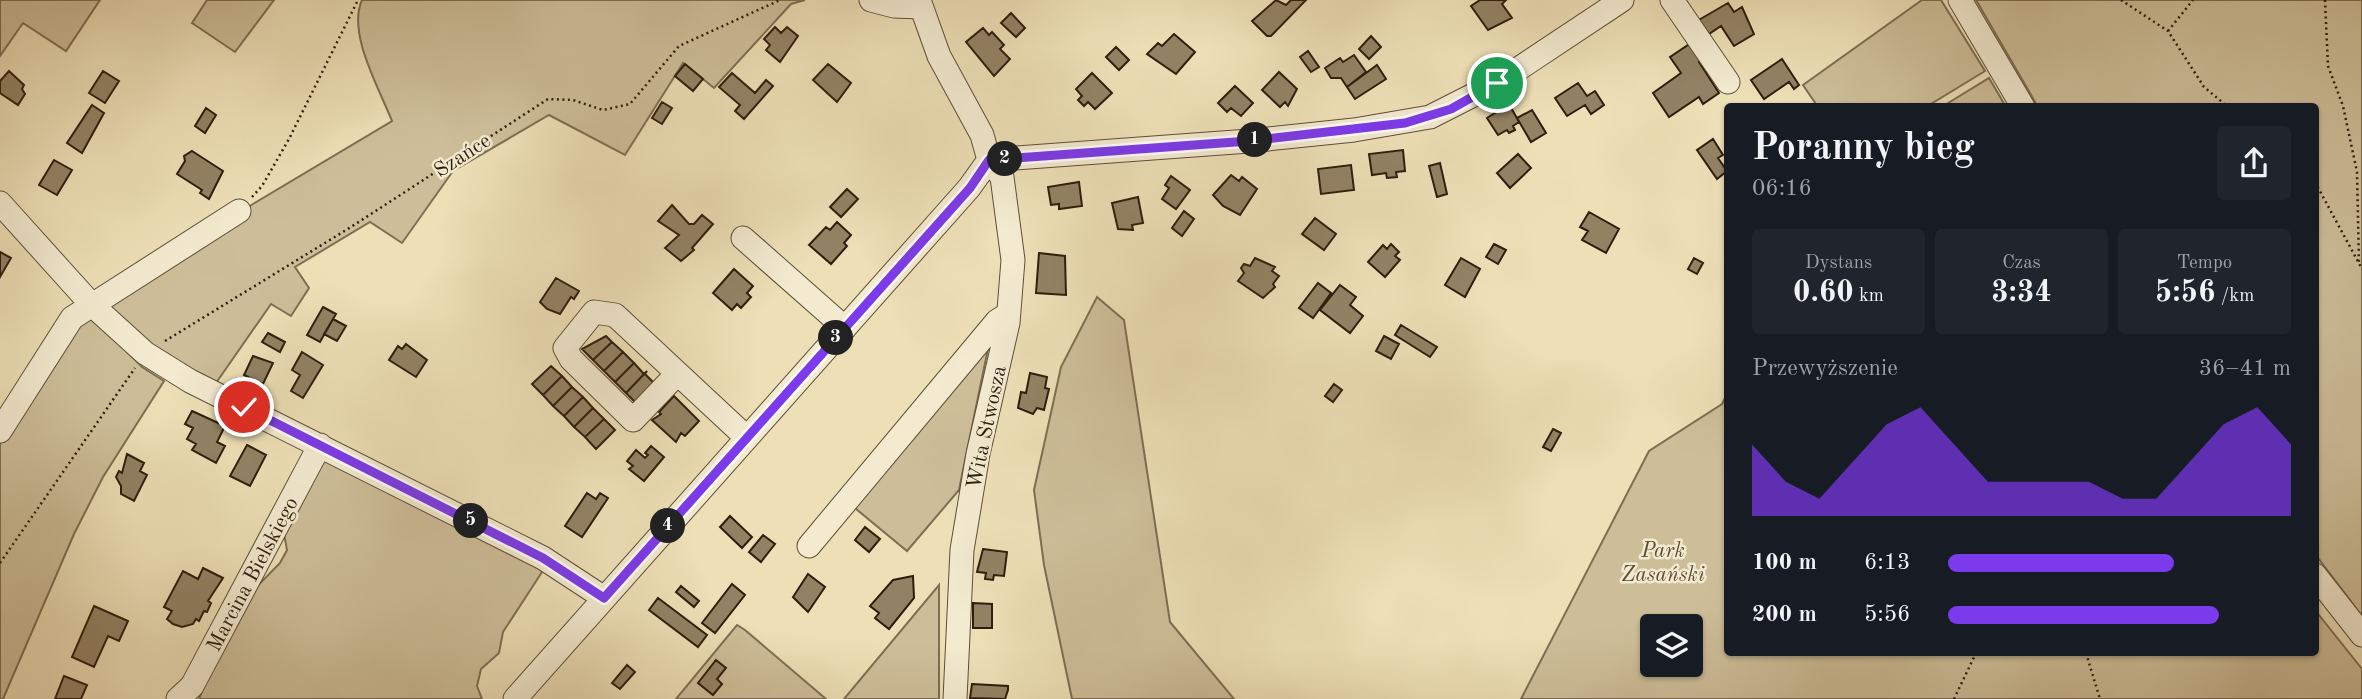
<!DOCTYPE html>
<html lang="pl">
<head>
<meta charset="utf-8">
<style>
  :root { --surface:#171b24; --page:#20242c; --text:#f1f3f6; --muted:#9ea1a6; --accent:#7c3aed }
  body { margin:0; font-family:"Old Standard TT",serif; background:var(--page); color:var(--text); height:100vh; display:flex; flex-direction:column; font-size:26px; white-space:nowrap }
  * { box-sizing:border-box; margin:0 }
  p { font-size:23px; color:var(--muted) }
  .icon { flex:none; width:38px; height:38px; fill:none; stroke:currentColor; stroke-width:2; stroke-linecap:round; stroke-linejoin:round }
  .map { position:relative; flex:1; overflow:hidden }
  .sheet { position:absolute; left:1724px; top:103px; width:595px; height:553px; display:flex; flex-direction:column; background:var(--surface); border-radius:7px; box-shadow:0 2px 5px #0004 }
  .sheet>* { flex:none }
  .controls { position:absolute; left:1640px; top:614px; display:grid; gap:14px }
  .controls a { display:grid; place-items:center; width:63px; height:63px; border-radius:7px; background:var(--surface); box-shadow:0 2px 5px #0004; font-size:35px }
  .pin { position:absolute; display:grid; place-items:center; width:60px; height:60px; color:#fff; margin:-30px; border:4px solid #fff; border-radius:50%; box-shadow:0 2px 7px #0007 }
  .km { position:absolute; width:35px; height:35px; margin:-18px; border-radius:50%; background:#222; color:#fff; font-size:19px; line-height:35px; text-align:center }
  .round { display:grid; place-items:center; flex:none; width:74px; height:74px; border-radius:7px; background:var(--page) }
  .summary { display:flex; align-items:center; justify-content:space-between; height:119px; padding:0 28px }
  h1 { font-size:38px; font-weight:600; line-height:52px }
  .metrics { display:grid; grid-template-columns:repeat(3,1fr); gap:10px; height:119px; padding:7px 28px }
  .metrics div { display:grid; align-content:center; border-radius:7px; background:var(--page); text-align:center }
  .metrics b { font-size:30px; font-weight:600 }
  .metrics small { font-size:19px; font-weight:400 }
  .metrics p { font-size:19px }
  .chart { height:196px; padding:14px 28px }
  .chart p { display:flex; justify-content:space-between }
  .chart svg { width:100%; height:126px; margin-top:7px; fill:var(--accent); opacity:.7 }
  ul { padding:0 28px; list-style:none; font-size:23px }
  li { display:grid; grid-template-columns:112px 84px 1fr; align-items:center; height:52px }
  li i { height:18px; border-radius:9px; background:var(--accent) }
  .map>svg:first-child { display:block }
  .green { fill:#cdbe99; stroke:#7e6e52; stroke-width:2; fill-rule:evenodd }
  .building { fill:#928264; stroke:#2f1d0c; stroke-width:2 }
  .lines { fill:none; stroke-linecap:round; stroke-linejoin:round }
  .minor-casing { stroke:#5e4e36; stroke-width:25 }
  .path { stroke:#2f1d0c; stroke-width:2.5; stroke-dasharray:2 3.5; stroke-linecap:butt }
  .minor { stroke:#f3ead0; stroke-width:23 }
  .route-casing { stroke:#fff; stroke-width:14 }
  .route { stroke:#7c3aed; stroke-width:9 }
  .labels { text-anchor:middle; stroke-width:5; stroke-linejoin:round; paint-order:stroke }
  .street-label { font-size:21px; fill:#2f1d0c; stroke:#f3ead0 }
  .park-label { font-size:21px; font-style:italic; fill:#5e4d36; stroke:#f3ead0 }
</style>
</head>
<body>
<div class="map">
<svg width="2362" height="699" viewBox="0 0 2362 699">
  <rect width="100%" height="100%" fill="#eddfb6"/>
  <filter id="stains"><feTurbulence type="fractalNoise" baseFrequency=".00286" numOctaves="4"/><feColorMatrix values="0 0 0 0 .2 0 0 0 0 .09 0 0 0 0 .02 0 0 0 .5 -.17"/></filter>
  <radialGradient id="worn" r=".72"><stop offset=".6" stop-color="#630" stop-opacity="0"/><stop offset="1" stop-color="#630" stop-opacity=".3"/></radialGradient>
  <path class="green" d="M0,0H100L66,51L23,23L0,56Z
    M207,0H274L235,52L192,23Z
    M362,0H805L791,4L714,88L683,63L625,155L549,115L453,171L402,243L370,222L295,267L309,288L291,316L271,304L216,383L154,352L101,302L253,204L392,121C379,88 347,33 362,0Z
    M1922,0H1941L1985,71L1926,107H1818L1803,85Z
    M1976,0H2362V616L2315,554V107H2038Z
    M1989,78L2006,107H1943L1945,105Z
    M1097,297L1124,320L1170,622L1234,699H1072L1044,565L1034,490L1061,367Z
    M89,312L142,367L164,381L103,477L74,534L3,699H0V438Z
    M991,334L959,490L907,551L850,504Z
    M1727,394V653H2315V610L2362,669V699H1521L1649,451L1722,404ZM1652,626H1690V665H1652Z
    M325,455L544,569L503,632L499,653L481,669L477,686L482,699H199L234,610L280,563L287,550L284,534Z
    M939,585V699H844Z
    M737,625L745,630L826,699H676Z"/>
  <path class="building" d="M1276,0L1286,5L1291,0H1306L1271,36H1267L1252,21Z
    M1480,0H1506L1502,4L1512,18L1488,30L1471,6Z
    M1728,3L1734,12L1742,7L1754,34L1734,46L1721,26L1706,36L1697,21Z
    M1011,13L1025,28L1016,37L1001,23Z
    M775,27L781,33L787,27L798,36L780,62L766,50L770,45L764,39Z
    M983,28L989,35L992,32L1004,45L1000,49L1010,59L994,76L966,42Z
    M1174,34L1195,52L1176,74L1147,54L1158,43L1162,46Z
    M1371,36L1381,47L1369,59L1359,49Z
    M1691,43L1702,60L1699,62L1719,93L1703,104L1699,97L1669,117L1653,93L1681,73L1670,57Z
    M1116,47L1129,60L1119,70L1106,57Z
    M1308,51L1319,67L1311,72L1300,57Z
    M1354,55L1366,72L1347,87L1341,78H1331L1325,68L1340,58L1343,62Z
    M1782,59L1799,85L1794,89L1789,82L1764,99L1751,80Z
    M685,64L703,79L693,91L675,76Z
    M828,64L851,83L837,102L813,80Z
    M1377,65L1386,79L1355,99L1347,87Z
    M9,71L24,85L22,89L25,94L18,105L0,93V81Z
    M103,71L119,81L105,103L89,93Z
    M1279,72L1297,89L1288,106L1285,102L1280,107L1262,90Z
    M732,73L755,93L766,80L773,86L744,119L735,111L740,105L719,87Z
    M1092,73L1112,93L1095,109L1088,102L1084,106L1078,100L1082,96L1076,89Z
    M1578,83L1587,96L1595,91L1604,105L1591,114L1585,105L1567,116L1555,98Z
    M1235,86L1253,103L1241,116L1231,108L1227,112L1218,103Z
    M662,102L672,108L662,124L652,118Z
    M1509,104L1519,122L1513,126L1515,130L1509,133L1507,130L1498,135L1487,118Z
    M92,105L104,113L82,153L67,143Z
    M206,108L216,115L205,133L195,126Z
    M1532,110L1546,133L1531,142L1517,118Z
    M1713,139L1723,155L1718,158L1727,171L1717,179L1697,150Z
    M1403,150L1405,171L1396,172L1397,177L1387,178L1386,173L1372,175L1369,154Z
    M192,151L223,171L209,199L200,193L202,190L177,174L185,161L184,156Z
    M1518,154L1531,168L1510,188L1497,173Z
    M54,160L72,170L57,195L39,185Z
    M1440,163L1447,194L1437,197L1429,166Z
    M1351,165L1354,190L1321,194L1318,169Z
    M1231,175L1239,181L1242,177L1257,189L1240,215L1223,206L1213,195Z
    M1171,176L1190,190L1176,209L1162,199L1169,188L1165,185Z
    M1079,182L1082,206L1059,209V204L1051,205L1048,187Z
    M847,189L858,199L841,217L830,207Z
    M1138,197L1143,223L1132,225L1133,230L1118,229L1112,203Z
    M672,205L689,224H694L702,215L713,224L692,248L694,250L681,261L665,248L679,235L658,221Z
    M1184,211L1194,219L1182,236L1172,228Z
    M1589,212L1619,229L1606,253L1582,240L1588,231L1580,227Z
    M1315,218L1336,234L1324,250L1302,234Z
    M837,222L851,235L844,243L847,246L831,264L809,245L826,227L830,230Z
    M1391,244L1399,252L1395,256L1400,260L1385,277L1368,262L1383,245L1387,249Z
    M1494,244L1506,250L1498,264L1486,257Z
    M0,252L11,258L0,277Z
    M1039,253L1065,256L1066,295L1036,293Z
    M1255,258L1275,267L1272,271L1279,276L1273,284L1275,287L1263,298L1238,281L1244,273L1241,268L1244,264L1250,266Z
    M1461,258L1480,269L1465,297L1445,285Z
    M1694,258L1703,263L1697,274L1688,269Z
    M734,269L753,286L747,293L751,297L741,308L737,304L732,310L713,293Z
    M556,278L579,291L574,299L571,297L560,314L547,309L540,302Z
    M1318,283L1331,293L1313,318L1299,308Z
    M1340,285L1356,297L1350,305L1363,316L1350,333L1320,310Z
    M323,307L336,314L320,342L307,335Z
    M333,319L346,326L337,341L324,334Z
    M1401,325L1437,347L1430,357L1395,335Z
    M268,333L285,342L280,352L262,342Z
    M606,336L612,342L593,360L582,349Z
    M1384,336L1399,344L1391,359L1376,351Z
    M612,342L623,352L604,371L593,360Z
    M406,344L427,360L416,377L389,360L398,346L402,349Z
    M302,352L323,365L303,398L291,391L300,375L292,370Z
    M623,352L634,363L615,382L604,371Z
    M253,356L273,363L263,384L244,375Z
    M634,363L644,374L626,393L615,382Z
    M551,366L562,376L543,395L532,384Z
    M647,371L645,374L655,384L636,403L626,393Z
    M1030,373L1047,377L1045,388L1049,389L1044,410L1037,408L1033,414L1018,408L1021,392L1026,393Z
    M562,376L572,387L553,406L543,395Z
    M1334,384L1342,390L1333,402L1325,396Z
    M572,387L583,397L564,416L553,406Z
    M674,396L699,421L685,436L681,433L676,442L652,420L661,414L659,412Z
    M583,397L593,408L574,427L564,416Z
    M593,408L604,419L585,437L574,427Z
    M192,411L225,426L217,442L225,446L216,463L192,450L196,444L187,439L193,428L185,424Z
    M604,419L615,430L596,449L585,437Z
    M1553,429L1561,433L1551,451L1543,447Z
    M247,445L266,455L250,486L230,476Z
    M651,446L664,457L644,481L629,469L633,466L627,461L636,450L645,458L648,455L645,453Z
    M127,454L144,463L140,471L147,475L134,501L121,494V486L116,477L119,471L122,473Z
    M587,493L596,499L600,493L608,498L582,537L565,526Z
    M730,516L752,537L742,548L720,527Z
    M865,527L880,539L869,552L855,540Z
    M763,535L775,544L761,562L749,552Z
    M983,549L1007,552L1004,576L994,575L993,580L985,579L986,573L977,572Z
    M203,568L223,578L208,601L211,603L207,612L204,611L199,621L196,619L193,624L182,627L173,624L167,619L172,611L164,607L183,571L198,579Z
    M808,574L825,587L808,612L793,597Z
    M913,576L914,598L889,629L875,618L879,613L870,606L893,580Z
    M732,584L745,595L715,633L702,623Z
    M681,586L699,601L694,607L676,592Z
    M658,598L707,635L698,647L649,610Z
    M973,603L992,604V628H973Z
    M94,606L128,621L119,641L108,636L94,667L72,657Z
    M716,660L726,668L717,679L722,684L713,695L698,683Z
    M627,665L635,672L620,689L612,683Z
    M64,676L87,685L81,699H55Z
    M972,684L1008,686V690L1005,699L970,698Z"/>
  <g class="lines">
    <g class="minor-casing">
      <path id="minor" d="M871,0L894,6L921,7
        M919,0L939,56L982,135L989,160L1002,177L1013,260L1008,323L978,454L962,550L955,699
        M1672,0L1728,82
        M1960,0L2023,107
        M989,160L1249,141L1354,130L1430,117L1497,83L1622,0
        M0,203L91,304L145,353L190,381L543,558L604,598
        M743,238L845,328
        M677,374L633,420L571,359L565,348L594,312L615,315L747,438
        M0,431L72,318L239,211
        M809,546L997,321L1008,314
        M2315,575L2362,635
        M178,699L192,686L320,445
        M515,699L969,188L989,160"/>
    </g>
    <path class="path" d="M2121,0L2168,31L2204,87L2228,107
      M2325,0L2328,66L2343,106L2357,172L2359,264
      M2168,31L2193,0
      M2315,182L2362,269
      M252,197L262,186L289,139L358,0
      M165,341L351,227L548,99L573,100L603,110L630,104L679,46L780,0
      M0,563L135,368
      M2086,653L2100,699
      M1954,699L1976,653"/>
    <use href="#minor" class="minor"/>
  </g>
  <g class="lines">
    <g class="route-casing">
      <path id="route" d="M244,407L543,558L604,598L970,188L989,160L1249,141L1405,123L1451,109L1497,83"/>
    </g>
    <use href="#route" class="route"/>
  </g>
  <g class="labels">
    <g class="street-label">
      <text transform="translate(462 155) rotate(-33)" y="7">Szańce</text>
      <text transform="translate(986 427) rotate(-78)" y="7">Wita Stwosza</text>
      <text transform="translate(252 574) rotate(-62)" y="7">Marcina Bielskiego</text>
    </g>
    <g class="park-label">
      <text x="1663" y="557">Park<tspan x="1663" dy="24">Zasański</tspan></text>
    </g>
  </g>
  <rect width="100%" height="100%" filter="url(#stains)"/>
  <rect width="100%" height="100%" fill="url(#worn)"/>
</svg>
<div class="controls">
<a><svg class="icon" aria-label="layers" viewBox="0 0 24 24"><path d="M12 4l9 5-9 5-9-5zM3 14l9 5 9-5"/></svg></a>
</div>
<div class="pin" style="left:1497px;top:83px;background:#1e9e55"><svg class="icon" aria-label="arrive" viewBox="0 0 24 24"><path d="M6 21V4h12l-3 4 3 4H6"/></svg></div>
<div class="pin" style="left:244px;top:407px;background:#d93025"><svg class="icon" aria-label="check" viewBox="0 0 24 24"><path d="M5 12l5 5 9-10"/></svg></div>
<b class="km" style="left:1255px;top:140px">1</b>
<b class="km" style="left:1005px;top:159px">2</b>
<b class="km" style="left:836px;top:338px">3</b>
<b class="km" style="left:668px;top:526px">4</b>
<b class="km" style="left:471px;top:521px">5</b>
<section class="sheet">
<div class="summary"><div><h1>Poranny bieg</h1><p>06:16</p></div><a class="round"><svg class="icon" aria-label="share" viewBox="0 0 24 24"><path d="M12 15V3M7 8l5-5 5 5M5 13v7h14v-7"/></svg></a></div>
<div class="metrics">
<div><p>Dystans</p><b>0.60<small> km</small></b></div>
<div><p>Czas</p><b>3:34</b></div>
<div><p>Tempo</p><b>5:56<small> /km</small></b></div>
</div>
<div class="chart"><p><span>Przewyższenie</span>36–41 m</p>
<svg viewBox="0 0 160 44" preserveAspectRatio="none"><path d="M0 44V19L10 32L20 38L30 25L40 12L50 6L60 19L70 32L80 32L90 32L100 32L110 38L120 38L130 25L140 12L150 6L160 19V44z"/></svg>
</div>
<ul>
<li><b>100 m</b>6:13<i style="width:66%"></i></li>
<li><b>200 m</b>5:56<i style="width:79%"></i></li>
</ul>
</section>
</div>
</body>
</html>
